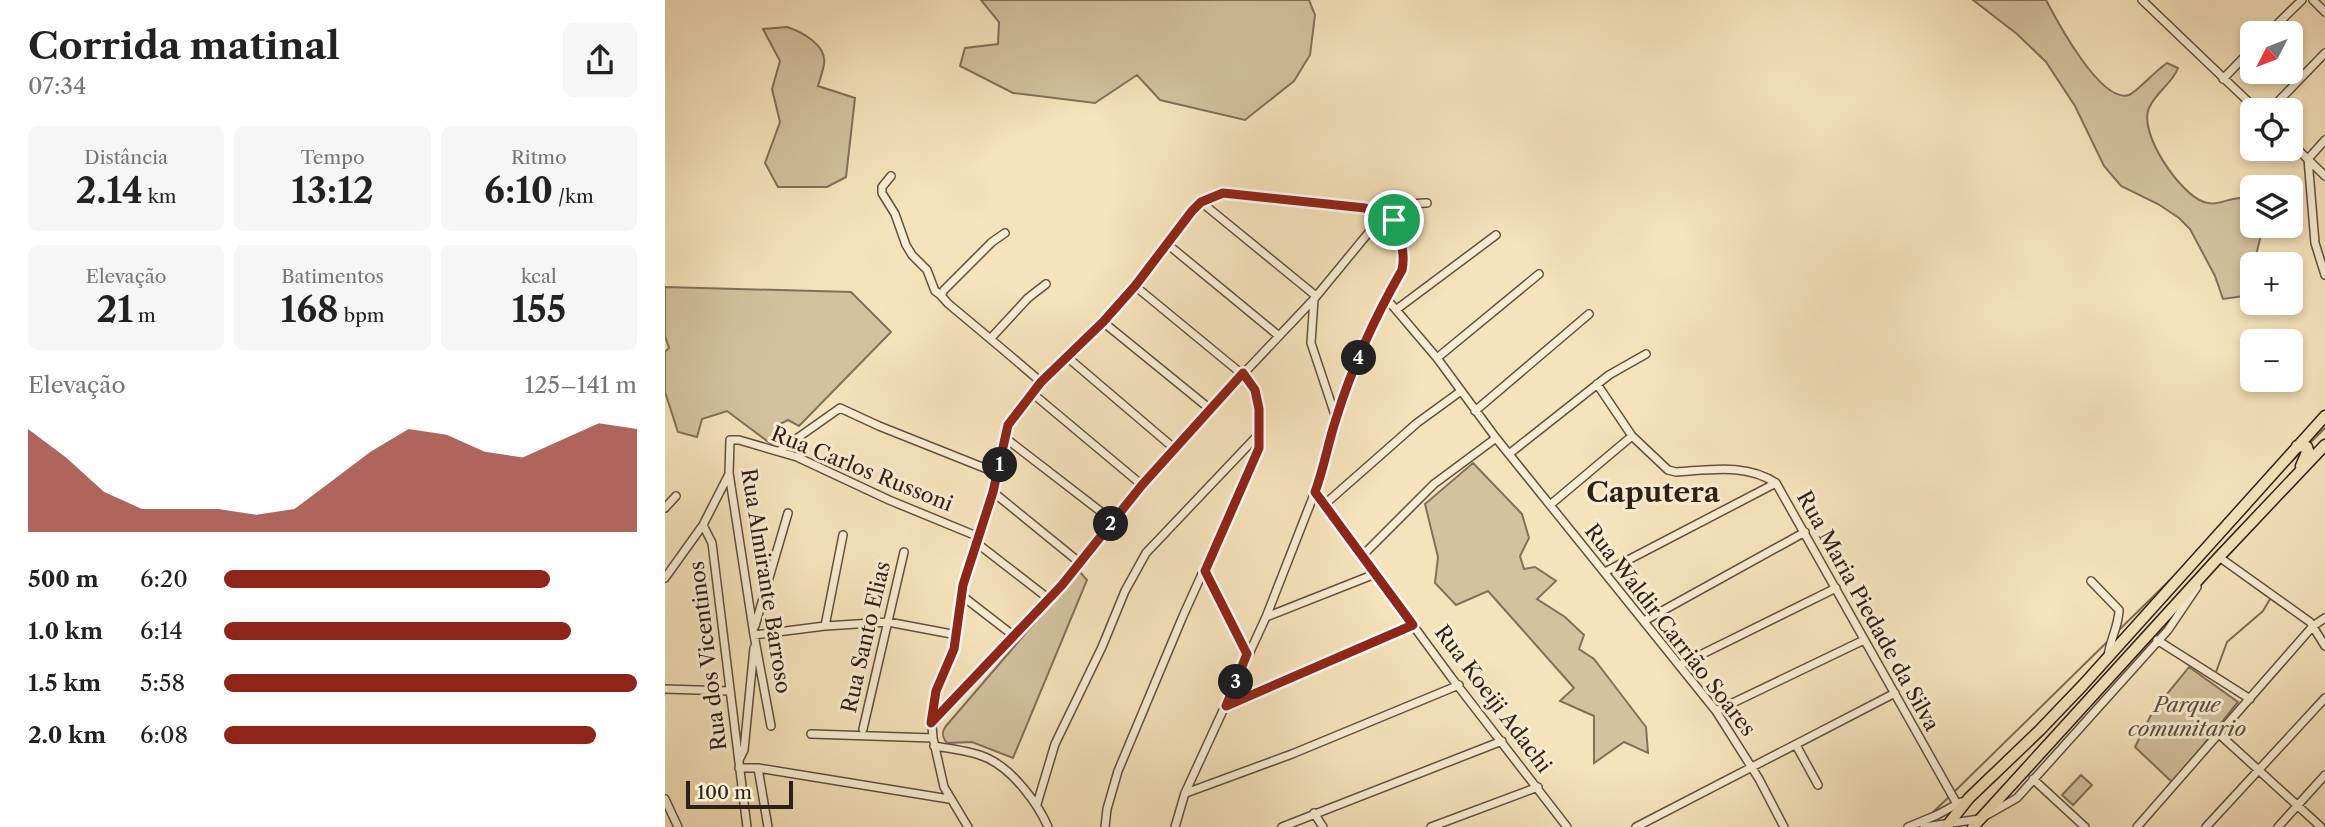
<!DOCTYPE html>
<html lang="pt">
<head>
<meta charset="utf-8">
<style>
  :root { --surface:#fff; --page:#f6f6f6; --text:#222; --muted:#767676; --accent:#8f2418 }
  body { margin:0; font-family:"Libre Caslon Text",serif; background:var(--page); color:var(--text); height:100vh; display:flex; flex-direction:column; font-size:26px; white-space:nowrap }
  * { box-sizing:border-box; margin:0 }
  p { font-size:23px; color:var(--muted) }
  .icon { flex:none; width:38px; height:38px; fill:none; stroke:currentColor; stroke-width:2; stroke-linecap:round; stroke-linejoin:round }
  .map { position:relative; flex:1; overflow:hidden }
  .drawer { display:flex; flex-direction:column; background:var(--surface); width:665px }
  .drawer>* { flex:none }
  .needle { width:46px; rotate:228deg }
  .fabs { position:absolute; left:1575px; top:21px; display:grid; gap:14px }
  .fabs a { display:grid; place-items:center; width:63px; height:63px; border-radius:10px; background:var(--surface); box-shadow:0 4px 10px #0003; font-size:35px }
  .scale { position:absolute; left:21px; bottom:18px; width:107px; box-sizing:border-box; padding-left:7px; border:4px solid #301f17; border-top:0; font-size:19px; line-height:24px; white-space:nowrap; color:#301f17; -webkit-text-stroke:5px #f9edd3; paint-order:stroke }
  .pin { position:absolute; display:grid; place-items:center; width:60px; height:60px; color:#fff; margin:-30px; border:4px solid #fff; border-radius:50%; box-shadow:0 2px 7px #0007 }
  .km { position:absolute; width:35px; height:35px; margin:-18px; border-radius:50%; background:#222; color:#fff; font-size:19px; line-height:35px; text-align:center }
  .round { display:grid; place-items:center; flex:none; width:74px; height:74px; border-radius:10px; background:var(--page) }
  .headline { display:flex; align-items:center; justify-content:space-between; height:119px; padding:0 28px }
  h1 { font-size:38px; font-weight:800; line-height:52px }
  .figures { display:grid; grid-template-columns:repeat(3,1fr); gap:10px; height:119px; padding:7px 28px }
  .figures div { display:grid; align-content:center; border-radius:10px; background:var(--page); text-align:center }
  .figures b { font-size:35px; font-weight:800 }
  .figures small { font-size:19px; font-weight:400 }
  .figures p { font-size:19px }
  .chart { height:196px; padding:14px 28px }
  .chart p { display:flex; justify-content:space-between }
  .chart svg { width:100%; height:126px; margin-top:7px; fill:var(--accent); opacity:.7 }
  ul { padding:0 28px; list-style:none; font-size:23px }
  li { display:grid; grid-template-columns:112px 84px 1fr; align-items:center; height:52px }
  li i { height:18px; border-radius:9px; background:var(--accent) }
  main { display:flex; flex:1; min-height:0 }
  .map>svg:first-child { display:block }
  .green { fill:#d4c29f; stroke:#82705b; stroke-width:2 }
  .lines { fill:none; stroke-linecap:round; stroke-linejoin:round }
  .stream { stroke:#7f6c58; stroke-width:2 }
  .minor-casing { stroke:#625040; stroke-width:10 }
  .major-casing { stroke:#301f17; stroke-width:13 }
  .minor { stroke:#f9edd3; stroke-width:7 }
  .major { stroke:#f6e3bb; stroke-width:10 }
  .route-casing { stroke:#fff; stroke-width:14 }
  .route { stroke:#8f2418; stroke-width:9 }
  .labels { text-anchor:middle; stroke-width:6; stroke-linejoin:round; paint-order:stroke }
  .street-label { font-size:21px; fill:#301f17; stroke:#f9edd3 }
  .park-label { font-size:21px; font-style:italic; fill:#615040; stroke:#f9edd3 }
  .district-label { font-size:28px; font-weight:bold; fill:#301f17; stroke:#f9edd3 }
</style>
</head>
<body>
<main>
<section class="drawer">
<div class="headline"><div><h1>Corrida matinal</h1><p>07:34</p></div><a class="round"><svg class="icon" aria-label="share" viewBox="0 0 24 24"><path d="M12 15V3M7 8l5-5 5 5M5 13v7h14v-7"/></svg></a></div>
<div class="figures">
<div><p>Distância</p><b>2.14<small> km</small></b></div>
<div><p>Tempo</p><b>13:12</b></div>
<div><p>Ritmo</p><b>6:10<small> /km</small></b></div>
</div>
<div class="figures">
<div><p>Elevação</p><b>21<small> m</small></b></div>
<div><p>Batimentos</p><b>168<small> bpm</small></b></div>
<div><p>kcal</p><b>155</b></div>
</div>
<div class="chart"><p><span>Elevação</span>125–141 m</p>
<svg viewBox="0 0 160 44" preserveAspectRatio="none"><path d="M0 44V8L10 18L20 30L30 36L40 36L50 36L60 38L70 36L80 26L90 16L100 8L110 10L120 16L130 18L140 12L150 6L160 8V44z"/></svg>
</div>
<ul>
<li><b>500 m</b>6:20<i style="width:79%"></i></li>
<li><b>1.0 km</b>6:14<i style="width:84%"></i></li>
<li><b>1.5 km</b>5:58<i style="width:100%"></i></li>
<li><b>2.0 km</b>6:08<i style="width:90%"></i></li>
</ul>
</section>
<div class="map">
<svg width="1660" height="827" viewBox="0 0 1660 827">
  <rect width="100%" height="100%" fill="#f6e3bb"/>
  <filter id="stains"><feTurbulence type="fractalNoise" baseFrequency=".00286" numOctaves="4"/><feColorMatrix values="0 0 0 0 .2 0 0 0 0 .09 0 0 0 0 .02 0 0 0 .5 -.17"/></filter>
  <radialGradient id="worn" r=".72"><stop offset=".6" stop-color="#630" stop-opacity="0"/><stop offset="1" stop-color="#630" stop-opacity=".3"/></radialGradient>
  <path class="green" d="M316,0H644L650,15L645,55L629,81L580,120L495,100L472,75L430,103L348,93L295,66L300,48L333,44L334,22Z
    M1308,0H1381C1392,21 1436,104 1464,95C1473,91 1490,71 1502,63L1513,68C1507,84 1491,92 1484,108C1473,133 1515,194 1539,202C1552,207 1565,197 1577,198C1581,199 1584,201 1587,203V226L1598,227L1592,251V264H1587V290L1579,296L1558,299L1550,276L1525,229L1514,218L1493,204L1456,186L1439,166L1410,106L1381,62L1352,34Z
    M122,27C137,32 162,45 159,64C158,71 155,79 153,86L190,98L181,177L162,187H113L100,163L115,122L107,89L115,61L98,29Z
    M0,287L186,292L226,332L134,426L123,420L111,426L112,434L116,441L106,444L62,411L37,419L32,437L13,432L0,392V352L4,348L0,336Z
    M808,463L857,514L864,538L855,556L859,569L870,567L891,581L872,599L900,617L919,635L914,649L929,659L981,727L983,753L959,742L929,763V716L895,701L909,688L823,591L791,605L770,583L773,557L760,504Z
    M414,571L422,580L348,758L307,742L282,743C277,737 276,732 281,726Z
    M1524,667L1573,702L1508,783L1470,747L1488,711Z
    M1416,775L1427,785L1408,805L1397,795Z"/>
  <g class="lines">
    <path class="stream" d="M1644,444L1660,428
      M1619,469L1637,451
      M1454,630L1512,573
      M1551,672L1562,642L1598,611L1605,599
      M1289,792L1442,642
      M1266,814L1285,796"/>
    <g class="minor-casing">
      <path id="minor" d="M1477,0L1592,110
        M1648,0L1660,12
        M1603,33L1637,0
        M1558,79L1587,49
        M1605,110L1660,53
        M1660,140L1643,159L1650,243L1660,275
        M1626,143L1660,176
        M226,176L217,187V193L230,214L241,245L247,255L262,270L270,291C278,295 279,301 286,306C316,331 346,356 376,382
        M536,202L651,296
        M501,243L614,336
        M277,294L279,290L327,242L340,233
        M721,298L772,358L831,438L1051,711L1094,779L1119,827
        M649,299L646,343L671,418
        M732,309L831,235
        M438,322L545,409
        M326,338L363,298L381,284
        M402,357L510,449
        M772,358L874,274
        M932,384L967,436L1003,470L1011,472C1045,470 1081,463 1111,483L1292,804
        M367,393L477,485
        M810,411L924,314
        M339,437L448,521
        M114,451L175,408L214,426L332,473
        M844,454L944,375L981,354
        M328,492L414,562
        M650,492L786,677L902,827
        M660,504L752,423L796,391
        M885,505L967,436
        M0,508L11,496
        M38,525L47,543L82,827
        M313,544L384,599
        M697,556L769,484L831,438
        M1554,557L1645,622L1660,646
        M540,571L582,655
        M940,572L1111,483
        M0,578L38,525L64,474
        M1426,581L1454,610C1454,625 1445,640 1443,656
        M296,595L349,636
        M601,617L710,574
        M979,621L1140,532
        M90,626L123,513
        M160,626L178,535
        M89,635L160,626L223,622L292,635
        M1492,640L1585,699
        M1015,665L1171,588
        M0,689L64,691
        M561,706L749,625
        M1051,711L1199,640
        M267,722L397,585L477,485L545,409L649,299L714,220
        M106,726L89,635L64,473L65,440H74L132,457L224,500L314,537
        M198,729L239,552
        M146,734L268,738
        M1554,734L1656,827
        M1131,745L1153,785
        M269,746C313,753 331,754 360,790C369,801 377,813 383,827
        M74,760L79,750L89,648
        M74,768H93L284,799
        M93,768L103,827
        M1368,779L1420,827
        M521,793L627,754L794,685
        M0,799L13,827
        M372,804L390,744L437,647L460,591L481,553L594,434
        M649,813L658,827
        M303,827L279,787L268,738L266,713L271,691L289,649L298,585L328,492L343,425L376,382L438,322L470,286L527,211L536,202L551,195L564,193L700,208L710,213L714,220
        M440,827L442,809L453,771L518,616L594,448V409L590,390L583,379L470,286
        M510,827L520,793L601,617L657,474L671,419L708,321L737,270C741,252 734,236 728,220C737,205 745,203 762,203
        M617,827L837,741
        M766,827L873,787
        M971,827L1230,693
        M1243,827L1272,815L1296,802
        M1259,827L1315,819L1352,798L1503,630L1532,587
        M1472,827L1648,626L1660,618
        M1541,827L1660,698
        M1613,827L1660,775"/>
    </g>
    <g class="major-casing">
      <path id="major" d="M1632,446L1642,447L1643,450L1636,466
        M1281,827L1304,798L1374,731L1418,685L1660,416
        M1308,827L1554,557L1660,445"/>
    </g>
    <use href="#minor" class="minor"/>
    <use href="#major" class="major"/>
  </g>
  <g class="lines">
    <g class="route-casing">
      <path id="route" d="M558,193L700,208L710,213L715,220H729C734,236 741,252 737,270C710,317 687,367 671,419C663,443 659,468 650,492L748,625L561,706L582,654L540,571L594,448V409L590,390L578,373L477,485L397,585L266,723L271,691L289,649L298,585L328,492L343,425L376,382L438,322L470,286L527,211L536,202Z"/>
    </g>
    <use href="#route" class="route"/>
  </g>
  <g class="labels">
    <g class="street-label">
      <text transform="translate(197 469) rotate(22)" y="7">Rua Carlos Russoni</text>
      <text transform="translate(101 581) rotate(81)" y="7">Rua Almirante Barroso</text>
      <text transform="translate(1203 611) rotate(61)" y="7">Rua Maria Piedade da Silva</text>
      <text transform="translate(1005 630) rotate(52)" y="7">Rua Waldir Carrião Soares</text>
      <text transform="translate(201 637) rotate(-77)" y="7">Rua Santo Elias</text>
      <text transform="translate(43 656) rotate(-97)" y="7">Rua dos Vicentinos</text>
      <text transform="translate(828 699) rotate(53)" y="7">Rua Koeiji Adachi</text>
    </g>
    <g class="park-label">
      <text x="1522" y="712">Parque<tspan x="1522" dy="24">comunitario</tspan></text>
    </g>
    <g class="district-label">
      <text x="988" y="502">Caputera</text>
    </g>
  </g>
  <rect width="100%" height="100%" filter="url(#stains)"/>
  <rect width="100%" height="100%" fill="url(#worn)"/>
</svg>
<div class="fabs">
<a><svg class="needle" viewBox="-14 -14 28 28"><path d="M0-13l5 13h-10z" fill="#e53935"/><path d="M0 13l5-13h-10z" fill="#767676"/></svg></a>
<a><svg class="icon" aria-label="locate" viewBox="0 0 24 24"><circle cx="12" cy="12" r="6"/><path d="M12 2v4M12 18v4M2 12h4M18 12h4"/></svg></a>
<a><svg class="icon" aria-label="layers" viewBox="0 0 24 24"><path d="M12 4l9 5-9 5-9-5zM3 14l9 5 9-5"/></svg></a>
<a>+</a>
<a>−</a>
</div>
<div class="scale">100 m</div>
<div class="pin" style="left:729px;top:220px;background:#1e9e55"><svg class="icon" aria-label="arrive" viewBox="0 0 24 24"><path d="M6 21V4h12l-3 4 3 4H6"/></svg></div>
<b class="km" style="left:335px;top:465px">1</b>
<b class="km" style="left:446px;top:524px">2</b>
<b class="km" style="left:571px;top:682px">3</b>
<b class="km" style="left:694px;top:358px">4</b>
</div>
</main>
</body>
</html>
